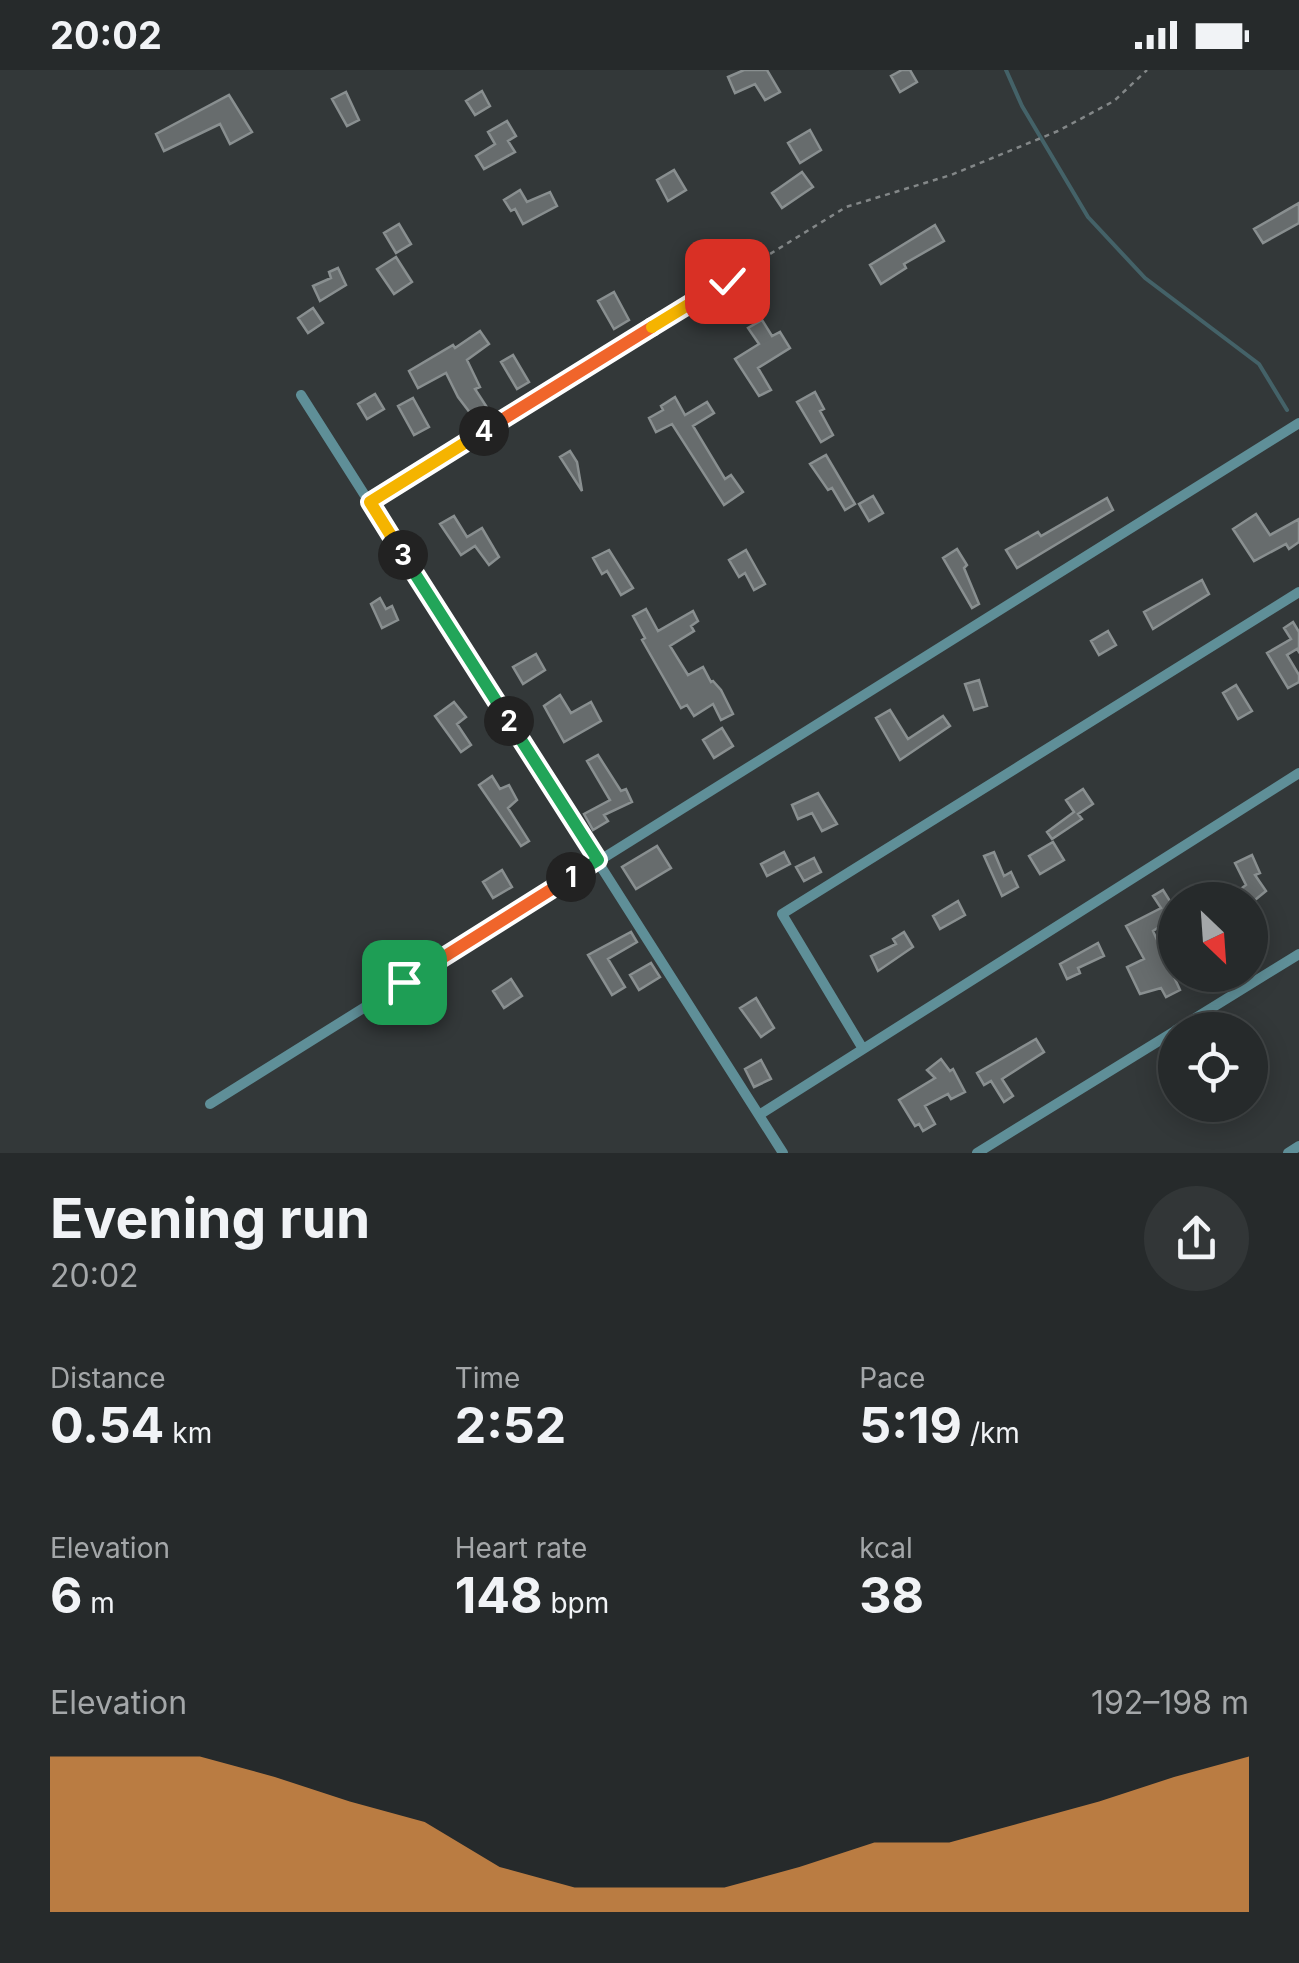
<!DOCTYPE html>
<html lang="en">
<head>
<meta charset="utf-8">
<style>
  :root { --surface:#262a2b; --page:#323637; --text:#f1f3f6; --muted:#a4a7a9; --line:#424647; --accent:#f99f4d }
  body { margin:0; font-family:Inter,sans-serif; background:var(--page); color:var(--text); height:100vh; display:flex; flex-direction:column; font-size:38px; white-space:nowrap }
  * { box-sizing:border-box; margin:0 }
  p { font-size:32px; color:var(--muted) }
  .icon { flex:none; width:55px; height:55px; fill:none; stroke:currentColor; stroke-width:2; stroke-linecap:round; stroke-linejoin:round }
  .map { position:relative; height:1083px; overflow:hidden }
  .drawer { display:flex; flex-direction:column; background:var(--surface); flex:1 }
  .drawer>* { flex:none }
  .needle { width:65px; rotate:155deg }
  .tools { position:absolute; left:1158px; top:812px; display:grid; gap:20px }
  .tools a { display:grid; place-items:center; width:110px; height:110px; border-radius:50%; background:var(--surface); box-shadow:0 5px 25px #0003,0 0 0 2px var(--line); font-size:50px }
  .pin { position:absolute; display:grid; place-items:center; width:85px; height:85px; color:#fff; margin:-42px; border-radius:20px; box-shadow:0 5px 15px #0006 }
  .km { position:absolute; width:50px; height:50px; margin:-25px; border-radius:50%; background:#222; color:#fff; font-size:28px; line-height:50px; text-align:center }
  .round { display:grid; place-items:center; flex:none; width:105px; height:105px; border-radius:52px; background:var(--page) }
  .overview { display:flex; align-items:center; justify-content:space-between; height:170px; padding:0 50px }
  h1 { font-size:55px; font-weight:700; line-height:75px }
  .figures { display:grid; grid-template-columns:repeat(3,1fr); gap:15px; height:170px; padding:10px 50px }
  .figures div { display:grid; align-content:center }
  .figures b { font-size:50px; font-weight:700 }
  .figures small { font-size:28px; font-weight:400 }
  .figures p { font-size:28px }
  .chart { height:280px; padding:20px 50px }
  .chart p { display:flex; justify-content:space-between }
  .chart svg { width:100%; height:180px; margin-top:10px; fill:var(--accent); opacity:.7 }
  .status { display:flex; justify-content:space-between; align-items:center; height:70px; padding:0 50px; background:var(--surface); direction:ltr }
  .status svg { height:28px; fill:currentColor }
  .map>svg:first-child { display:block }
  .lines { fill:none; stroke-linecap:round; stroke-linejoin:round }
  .stream { stroke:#446268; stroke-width:4 }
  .building { fill:#676c6d; stroke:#898f90; stroke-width:2.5 }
  .path { stroke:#838788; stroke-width:2.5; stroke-dasharray:5 5; stroke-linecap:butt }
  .street { stroke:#5f8f98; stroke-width:10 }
  .split-1-casing { stroke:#fff; stroke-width:20 }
  .split-2-casing { stroke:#fff; stroke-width:20 }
  .split-3-casing { stroke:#fff; stroke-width:20 }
  .split-4-casing { stroke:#fff; stroke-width:20 }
  .split-5-casing { stroke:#fff; stroke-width:20 }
  .split-6-casing { stroke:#fff; stroke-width:20 }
  .split-1 { stroke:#f0652b; stroke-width:12 }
  .split-2 { stroke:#22a559; stroke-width:12 }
  .split-3 { stroke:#22a559; stroke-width:12 }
  .split-4 { stroke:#f5b400; stroke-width:12 }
  .split-5 { stroke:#f0652b; stroke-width:12 }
  .split-6 { stroke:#f5b400; stroke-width:12 }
</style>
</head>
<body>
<div class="status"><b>20:02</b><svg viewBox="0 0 49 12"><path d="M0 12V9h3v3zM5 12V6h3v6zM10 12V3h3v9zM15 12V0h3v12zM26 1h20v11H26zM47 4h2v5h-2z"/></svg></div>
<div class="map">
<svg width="1299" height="1083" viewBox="0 0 1299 1083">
  <rect width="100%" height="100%" fill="#333839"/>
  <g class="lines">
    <path class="stream" d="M1006,0L1022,36L1088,147L1145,208L1259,294L1287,340"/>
  </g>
  <path class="building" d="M744,0H767L780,22L765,30L755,14L735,23L728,7Z
    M902,0H910L917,12L900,22L891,6Z
    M482,21L490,36L475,45L466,31Z
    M346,22L359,50L347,56L332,29Z
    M229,25L252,62L230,74L220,54L164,81L156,64Z
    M507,51L516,66L508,71L515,82L484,99L476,86L495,74L488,62Z
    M810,60L821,80L800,93L788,73Z
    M674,100L686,120L668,131L657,110Z
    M802,102L813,117L782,138L772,123Z
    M520,120L527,132L550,122L557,136L523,154L515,139L511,141L504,130Z
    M1299,133V153L1263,173L1254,159Z
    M399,154L411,174L396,183L384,163Z
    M935,155L944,171L904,194L906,198L881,214L870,195Z
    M396,187L412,212L394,224L377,199Z
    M338,198L346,215L320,231L313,216L331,208L329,202Z
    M614,222L629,250L614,259L598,231Z
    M313,238L323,253L308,263L298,248Z
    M762,250L772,266L780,262L790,278L758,298L771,320L759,326L735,289L759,274L748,258Z
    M480,261L489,274L467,290L480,317L475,319L488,339L474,348L458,327L446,303L418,318L409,301L453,275L455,278Z
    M513,285L529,312L517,319L501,292Z
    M815,322L824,339L820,341L833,365L821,372L797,332Z
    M375,324L384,339L367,349L358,334Z
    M675,327L685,345L707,332L714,343L693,356L725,409L731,405L743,422L724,435L672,354L656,362L649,348L663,340L661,336Z
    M413,328L429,357L414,365L398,336Z
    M570,381L577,392L582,421L560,387Z
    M826,385L855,434L845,440L832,418L828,420L810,394Z
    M873,426L883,443L869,451L859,434Z
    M1107,428L1113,440L1017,498L1006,480L1038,462L1041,466Z
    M1256,444L1270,465L1299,449V472L1289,479L1286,474L1254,491L1233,459Z
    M454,446L467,467L482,458L499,487L489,495L475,476L461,485L440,454Z
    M957,479L967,495L964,498L979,534L972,538L943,488Z
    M609,480L633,518L621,525L607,501L602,504L593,488Z
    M746,480L765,514L754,520L745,503L739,507L729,490Z
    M1202,510L1209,524L1153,559L1144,542Z
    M380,528L386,539L392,536L398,550L382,558L371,534Z
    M646,539L658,561L693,541L698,551L691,556L694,561L670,576L688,605L703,597L711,612L713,611L721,620L733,644L721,650L713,634L694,646L687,635L681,638L642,570L645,568L633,546Z
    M1293,552L1299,562V582L1297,579L1287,585L1299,605V612L1288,618L1267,583L1291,569L1284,558Z
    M1108,561L1116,575L1099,585L1091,571Z
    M536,584L545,600L523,614L513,597Z
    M979,610L987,636L974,640L965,614Z
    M1236,615L1252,641L1238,649L1223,623Z
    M560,625L571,643L591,632L601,651L564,672L544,636Z
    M454,632L466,647L457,654L471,675L461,682L435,646Z
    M890,640L908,669L943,646L950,656L900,690L876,648Z
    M722,658L733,676L714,688L703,670Z
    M598,685L621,721L626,719L632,732L604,745L608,751L593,760L584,744L610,730L587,691Z
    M492,706L500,719L509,715L517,730L508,738L529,771L521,776L479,715Z
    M1083,719L1093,734L1078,744L1082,749L1052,769L1047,762L1074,742L1066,730Z
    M818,723L837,754L822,761L812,743L798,749L792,735Z
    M1053,772L1064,790L1040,804L1029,786Z
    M657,776L671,798L636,819L622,797Z
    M784,782L790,794L767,806L761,794Z
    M994,782L1004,806L1011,802L1018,817L1002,826L984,786Z
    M1252,785L1260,803L1255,805L1266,821L1255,830H1226L1246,815L1235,793Z
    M814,788L821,802L804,811L796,797Z
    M502,800L512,817L493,828L483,812Z
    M1163,820L1175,839V847L1153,861L1180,920L1166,927L1161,918L1140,924L1127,897L1144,889L1126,856L1161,838L1153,826Z
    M958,831L965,845L940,859L933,846Z
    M631,862L637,872L608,889L625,917L612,925L588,885Z
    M904,862L913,877L878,901L871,886L896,874L893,869Z
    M1098,873L1104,886L1078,898L1080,903L1067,909L1060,894Z
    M651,893L660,907L639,920L630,905Z
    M511,909L522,926L504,938L493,921Z
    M756,928L774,958L761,967L740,938Z
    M1036,969L1044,982L1002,1009L1013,1026L1004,1032L991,1011L984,1015L977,1003Z
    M941,989L950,1001L953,999L965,1022L951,1029L948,1024L925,1036L935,1054L923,1061L919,1054L915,1056L899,1030L935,1008L927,1000Z
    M761,990L771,1009L754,1017L745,999Z"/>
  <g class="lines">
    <path class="path" d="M379,426L846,137L951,105L1058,61L1114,31L1147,0"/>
    <path class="street" d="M301,325L783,1083
      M1176,960L1299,884
      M863,979L782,844L1299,522
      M210,1034L1299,353
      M759,1045L1299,703
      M977,1083L1175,961
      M1288,1083L1299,1076"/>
  </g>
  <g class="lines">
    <g class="split-1-casing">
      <path id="split-1" d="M404,912L571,807"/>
    </g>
    <g class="split-2-casing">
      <path id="split-2" d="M509,651L598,790L571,807"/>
    </g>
    <g class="split-3-casing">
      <path id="split-3" d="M403,485L509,651"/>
    </g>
    <g class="split-4-casing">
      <path id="split-4" d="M403,485L370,432L484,361"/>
    </g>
    <g class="split-5-casing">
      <path id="split-5" d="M484,361L652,257"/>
    </g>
    <g class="split-6-casing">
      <path id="split-6" d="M652,257L727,211"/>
    </g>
    <use href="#split-1" class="split-1"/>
    <use href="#split-2" class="split-2"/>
    <use href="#split-3" class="split-3"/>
    <use href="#split-4" class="split-4"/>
    <use href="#split-5" class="split-5"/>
    <use href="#split-6" class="split-6"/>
  </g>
</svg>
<div class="tools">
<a><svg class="needle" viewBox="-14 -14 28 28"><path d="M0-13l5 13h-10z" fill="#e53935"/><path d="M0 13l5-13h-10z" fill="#a4a7a9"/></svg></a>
<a><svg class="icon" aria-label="locate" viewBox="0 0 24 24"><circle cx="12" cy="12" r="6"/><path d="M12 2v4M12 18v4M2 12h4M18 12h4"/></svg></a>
</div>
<div class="pin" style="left:404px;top:912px;background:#1e9e55"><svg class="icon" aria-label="arrive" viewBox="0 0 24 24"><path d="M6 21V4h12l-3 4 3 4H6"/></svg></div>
<div class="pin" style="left:727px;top:211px;background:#d93025"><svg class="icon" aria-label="check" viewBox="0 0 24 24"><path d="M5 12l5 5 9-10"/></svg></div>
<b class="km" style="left:571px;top:807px">1</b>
<b class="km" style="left:509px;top:651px">2</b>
<b class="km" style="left:403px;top:485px">3</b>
<b class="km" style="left:484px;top:361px">4</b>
</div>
<section class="drawer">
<div class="overview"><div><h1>Evening run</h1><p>20:02</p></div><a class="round"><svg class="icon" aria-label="share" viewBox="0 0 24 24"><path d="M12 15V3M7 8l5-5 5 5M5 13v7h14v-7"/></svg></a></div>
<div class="figures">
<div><p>Distance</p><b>0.54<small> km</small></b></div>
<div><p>Time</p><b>2:52</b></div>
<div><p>Pace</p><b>5:19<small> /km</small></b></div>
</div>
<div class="figures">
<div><p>Elevation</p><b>6<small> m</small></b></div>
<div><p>Heart rate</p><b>148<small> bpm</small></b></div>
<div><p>kcal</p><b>38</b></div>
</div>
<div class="chart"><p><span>Elevation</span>192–198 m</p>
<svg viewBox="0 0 160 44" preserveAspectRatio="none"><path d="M0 44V6L10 6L20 6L30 11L40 17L50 22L60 33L70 38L80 38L90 38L100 33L110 27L120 27L130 22L140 17L150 11L160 6V44z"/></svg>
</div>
</section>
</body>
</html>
